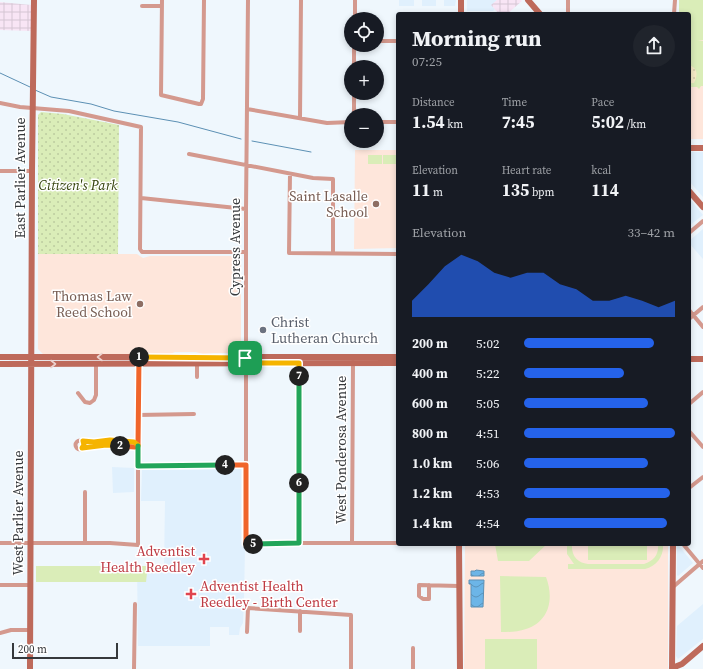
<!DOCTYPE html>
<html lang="en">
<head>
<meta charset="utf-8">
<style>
  :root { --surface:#171b24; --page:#20242c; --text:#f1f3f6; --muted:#9ea1a6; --accent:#2563eb }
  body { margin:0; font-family:"Source Serif 4",serif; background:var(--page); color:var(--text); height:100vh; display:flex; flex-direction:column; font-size:15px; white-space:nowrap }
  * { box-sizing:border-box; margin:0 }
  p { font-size:13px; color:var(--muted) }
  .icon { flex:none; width:22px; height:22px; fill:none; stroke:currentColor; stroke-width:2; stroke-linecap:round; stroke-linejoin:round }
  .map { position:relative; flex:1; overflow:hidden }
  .details { position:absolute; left:396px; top:12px; width:295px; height:534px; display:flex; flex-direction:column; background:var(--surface); border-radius:4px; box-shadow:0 2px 6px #0003 }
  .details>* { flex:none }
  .fabs { position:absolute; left:344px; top:12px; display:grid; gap:8px }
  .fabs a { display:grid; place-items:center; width:40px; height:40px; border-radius:50%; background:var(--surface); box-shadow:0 2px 6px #0003; font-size:20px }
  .scale { position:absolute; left:12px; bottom:10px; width:106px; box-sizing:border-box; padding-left:4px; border:2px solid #36393c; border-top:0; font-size:11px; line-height:14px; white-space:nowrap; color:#36393c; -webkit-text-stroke:3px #fff; paint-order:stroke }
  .pin { position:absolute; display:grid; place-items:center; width:34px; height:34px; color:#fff; margin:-17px; border-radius:8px; box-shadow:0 2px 6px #0006 }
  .km { position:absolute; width:20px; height:20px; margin:-10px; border-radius:50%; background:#222; color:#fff; font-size:11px; line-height:20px; text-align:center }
  .round { display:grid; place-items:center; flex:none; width:42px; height:42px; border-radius:21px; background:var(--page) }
  .headline { display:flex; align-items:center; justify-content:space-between; height:68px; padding:0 16px }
  h1 { font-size:22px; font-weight:700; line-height:30px }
  .figures { display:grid; grid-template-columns:repeat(3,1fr); gap:6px; height:68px; padding:4px 16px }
  .figures div { display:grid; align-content:center }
  .figures b { font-size:17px; font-weight:700 }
  .figures small { font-size:11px; font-weight:400 }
  .figures p { font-size:11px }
  .chart { height:112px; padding:8px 16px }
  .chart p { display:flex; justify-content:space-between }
  .chart svg { width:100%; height:72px; margin-top:4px; fill:var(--accent); opacity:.7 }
  ul { padding:0 16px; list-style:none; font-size:13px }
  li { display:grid; grid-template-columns:64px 48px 1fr; align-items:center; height:30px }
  li i { height:10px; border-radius:5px; background:var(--accent) }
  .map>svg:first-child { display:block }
  .built { fill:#e0f0fd }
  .industrial { fill:url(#industrial-grid) }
  .education { fill:#fee6db }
  .green { fill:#daedb8 }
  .sand { fill:url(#sand-dots) }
  .park { fill:url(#park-dots) }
  .water { fill:url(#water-waves); stroke:#5c90b4 }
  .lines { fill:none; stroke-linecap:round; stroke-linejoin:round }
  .stream { stroke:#5c90b4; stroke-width:1 }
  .street { stroke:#d4998e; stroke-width:4 }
  .secondary { stroke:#be6a5b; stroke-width:6 }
  .oneway { stroke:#ecd2ce }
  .split-1-casing { stroke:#fff; stroke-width:8 }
  .split-2-casing { stroke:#fff; stroke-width:8 }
  .split-3-casing { stroke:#fff; stroke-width:8 }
  .split-4-casing { stroke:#fff; stroke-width:8 }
  .split-5-casing { stroke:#fff; stroke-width:8 }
  .split-6-casing { stroke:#fff; stroke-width:8 }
  .split-7-casing { stroke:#fff; stroke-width:8 }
  .split-8-casing { stroke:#fff; stroke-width:8 }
  .split-1 { stroke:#f5b400; stroke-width:5 }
  .split-2 { stroke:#f0652b; stroke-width:5 }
  .split-3 { stroke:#f5b400; stroke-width:5 }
  .split-4 { stroke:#22a559; stroke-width:5 }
  .split-5 { stroke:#f0652b; stroke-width:5 }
  .split-6 { stroke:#22a559; stroke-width:5 }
  .split-7 { stroke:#22a559; stroke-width:5 }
  .split-8 { stroke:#f5b400; stroke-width:5 }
  .education-dot { fill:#8d6e63; stroke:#fff; stroke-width:1.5 }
  .worship-dot { fill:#6b7280; stroke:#fff; stroke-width:1.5 }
  .health-dot { fill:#e0444e; stroke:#fff; stroke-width:1.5 }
  .labels { text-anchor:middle; stroke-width:3; stroke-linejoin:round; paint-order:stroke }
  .street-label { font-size:14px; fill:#36393c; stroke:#fff }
  .park-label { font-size:14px; font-style:italic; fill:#324109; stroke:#fff }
  .education-label { font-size:14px; fill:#785e54; stroke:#fff; text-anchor:end }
  .worship-label { font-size:14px; fill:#5b616d; stroke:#fff; text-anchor:start }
  .health-label { font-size:14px; fill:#be3a42; stroke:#fff; text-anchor:end }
</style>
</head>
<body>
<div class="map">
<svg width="703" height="669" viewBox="0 0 703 669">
  <defs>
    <pattern id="industrial-grid" width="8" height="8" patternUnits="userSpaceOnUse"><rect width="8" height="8" fill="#f8e5f5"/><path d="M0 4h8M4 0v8" fill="none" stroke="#d5c5d3"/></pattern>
    <pattern id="sand-dots" width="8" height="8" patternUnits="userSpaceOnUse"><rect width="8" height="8" fill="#f6ecc7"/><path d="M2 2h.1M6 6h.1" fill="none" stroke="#d4cbac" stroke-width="1.8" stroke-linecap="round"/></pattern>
    <pattern id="park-dots" width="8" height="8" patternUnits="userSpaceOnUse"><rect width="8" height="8" fill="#daedb8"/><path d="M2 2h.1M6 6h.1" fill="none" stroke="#bccc9f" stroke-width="1.8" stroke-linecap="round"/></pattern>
    <pattern id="water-waves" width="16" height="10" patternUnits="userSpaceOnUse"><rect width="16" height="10" fill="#6cb5e7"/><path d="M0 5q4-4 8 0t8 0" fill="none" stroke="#5a94bc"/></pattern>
  </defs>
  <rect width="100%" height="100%" fill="#eff7fd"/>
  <path class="built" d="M399,0H414V6H399Z
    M422,0H436V6H422Z
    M444,0H456L455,6H444Z
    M467,0H497L492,5L495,9L493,11H467Z
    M689,152H703V197L689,181Z
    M689,198L703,215L689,226Z
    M703,229V259L689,243V241Z
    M112,467L134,468V492L113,493Z
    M241,469V545L245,548L244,599L243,623L240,628L239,635H229V627H210V646H138L137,566H164L165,501H141L142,470Z
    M677,545L679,546L693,563L678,576L677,575Z
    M703,604V639L678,659L676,656L677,626Z"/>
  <path class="industrial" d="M497,0H521L522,1L507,14H499L491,5Z
    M0,2L31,5V31L0,30Z"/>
  <path class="education" d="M703,0V139H689V14H679Z
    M355,150H398V248L354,249Z
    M38,254H137L143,258L150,256H241V353L234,354L228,353H214L203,354L196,352H175L170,354H43L38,349Z
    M465,544H668V669H464Z"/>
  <path class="green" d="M679,0H703V40H698L703,41V86H701L699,89L697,87H689V14H679Z
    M368,155H382V164H368Z
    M383,155H396V164H383Z
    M495,544H547L529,561H498Z
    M567,544H572C571,555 577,563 588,564H644C654,561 659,554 658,544H663C664,556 657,566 645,569H568V564H574L567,554Z
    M588,544H647V560H588Z
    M36,566H162V572L147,573L146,582H36Z
    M500,576L546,577C554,598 550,621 526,629C518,632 509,632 501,632Z
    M485,639H537V669H485Z"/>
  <path class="sand" d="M689,65C698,68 698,75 694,83H689Z"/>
  <path class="park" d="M41,112L63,114L119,125L118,254H38V115Z"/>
  <path class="water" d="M476,570L484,571V576H471V571H475Z
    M469,580H484L483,607H471V584H469Z"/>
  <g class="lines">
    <path class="stream" d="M0,73L30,87
      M35,90L51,97L91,104L114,111L178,122L241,139
      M252,141L311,152"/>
    <path class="street" d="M162,0L161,95L199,104H201L203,99L204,0
      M248,0L246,209V544L299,543H398
      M142,6H162
      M568,14V0
      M674,14L675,0
      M355,19V0
      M377,41H398
      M354,45V67
      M354,93V115
      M0,103L20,107L69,111L141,127L140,249L142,252H246
      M247,109L327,123L351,122
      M300,118L301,0
      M377,122H398
      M189,154L313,178L333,179V253
      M0,171H32
      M290,174L289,253L398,254
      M141,198L246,209
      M689,233L703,221
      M689,310L703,327
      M689,319L703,307
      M197,377V362
      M78,393L85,402L90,403L94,400L96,395V364
      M689,404L703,392
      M138,415L194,414
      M689,431L703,447
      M75.5 445a4.5 4.5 0 1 1 9 0a4.5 4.5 0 1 1-9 0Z
      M83,441L91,442L110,440L135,442L137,445
      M82,448L108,445L135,447L138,445
      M138,466L246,465
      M689,488L703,477
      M85,492V543
      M0,543H110L138,545V362
      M299,543V362
      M352,543L353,362
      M683,544L703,568
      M0,585H30
      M429,585V599H423L419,596V585L459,586
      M673,587L703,561
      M300,611V631
      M247,632L248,608L351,615V669
      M0,633L11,630H30
      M413,648V669
      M134,669L135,604"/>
    <path class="secondary" d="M528,0L540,14
      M461,14V0
      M689,148H703
      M689,191L703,207
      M0,357H398
      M689,359H703
      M0,364L398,363
      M459,544L460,669
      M672,668L682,664L703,646
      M30,669L32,171L34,0
      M672,669L673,544"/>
  </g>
  <defs><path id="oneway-chevron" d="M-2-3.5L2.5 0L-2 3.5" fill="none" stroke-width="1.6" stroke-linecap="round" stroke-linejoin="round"/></defs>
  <g class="oneway">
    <use href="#oneway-chevron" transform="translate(100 357) rotate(-180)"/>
    <use href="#oneway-chevron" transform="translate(53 364)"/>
  </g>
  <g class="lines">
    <g class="split-1-casing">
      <path id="split-1" d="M139,357L245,358"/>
    </g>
    <g class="split-2-casing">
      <path id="split-2" d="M120,446L135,447L138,445L139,357"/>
    </g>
    <g class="split-3-casing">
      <path id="split-3" d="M120,446L106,445L82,448L84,445L83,441L94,442L110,440L134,442L138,445V446"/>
    </g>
    <g class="split-4-casing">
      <path id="split-4" d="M138,446V466L225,465"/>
    </g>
    <g class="split-5-casing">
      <path id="split-5" d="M225,465H246V544H253"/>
    </g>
    <g class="split-6-casing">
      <path id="split-6" d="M253,544L299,543V483"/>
    </g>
    <g class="split-7-casing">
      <path id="split-7" d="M299,483V376"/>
    </g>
    <g class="split-8-casing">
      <path id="split-8" d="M245,358L246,363H299V376"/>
    </g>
    <use href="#split-1" class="split-1"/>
    <use href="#split-2" class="split-2"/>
    <use href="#split-3" class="split-3"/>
    <use href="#split-4" class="split-4"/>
    <use href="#split-5" class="split-5"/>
    <use href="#split-6" class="split-6"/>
    <use href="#split-7" class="split-7"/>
    <use href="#split-8" class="split-8"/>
  </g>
  <g class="education-dot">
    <circle cx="376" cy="204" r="4"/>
    <circle cx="140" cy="304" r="4"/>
  </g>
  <circle class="worship-dot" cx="263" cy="330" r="4"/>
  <g class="health-dot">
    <path d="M202 553h4v4h4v4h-4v4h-4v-4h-4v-4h4z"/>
    <path d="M189 588h4v4h4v4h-4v4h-4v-4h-4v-4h4z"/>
  </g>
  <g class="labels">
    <g class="street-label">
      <text transform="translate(20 178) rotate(-90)" y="5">East Parlier Avenue</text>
      <text transform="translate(235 247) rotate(-90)" y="5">Cypress Avenue</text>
      <text transform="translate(341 450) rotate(-90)" y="5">West Ponderosa Avenue</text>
      <text transform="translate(18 513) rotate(-90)" y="5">West Parlier Avenue</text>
    </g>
    <g class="park-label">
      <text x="78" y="190">Citizen's Park</text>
    </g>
    <g class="education-label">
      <text x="368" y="201">Saint Lasalle<tspan x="368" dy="16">School</tspan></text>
      <text x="132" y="301">Thomas Law<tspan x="132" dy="16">Reed School</tspan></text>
    </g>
    <g class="worship-label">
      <text x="271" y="327">Christ<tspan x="271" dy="16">Lutheran Church</tspan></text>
    </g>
    <g class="health-label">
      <text x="195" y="556">Adventist<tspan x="195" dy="16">Health Reedley</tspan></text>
      <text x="200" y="591" text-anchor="start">Adventist Health<tspan x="200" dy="16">Reedley - Birth Center</tspan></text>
    </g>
  </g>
</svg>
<div class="fabs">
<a><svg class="icon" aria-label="locate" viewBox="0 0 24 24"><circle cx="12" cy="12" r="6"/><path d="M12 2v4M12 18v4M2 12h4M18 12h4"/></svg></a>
<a>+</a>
<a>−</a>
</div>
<div class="scale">200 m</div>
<div class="pin" style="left:245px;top:358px;background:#1e9e55"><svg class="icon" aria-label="arrive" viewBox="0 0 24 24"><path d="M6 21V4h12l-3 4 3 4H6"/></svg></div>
<b class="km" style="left:139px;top:357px">1</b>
<b class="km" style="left:120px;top:446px">2</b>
<b class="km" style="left:225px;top:465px">4</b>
<b class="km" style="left:253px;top:544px">5</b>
<b class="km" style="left:299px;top:483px">6</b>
<b class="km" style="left:299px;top:376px">7</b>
<section class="details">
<div class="headline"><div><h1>Morning run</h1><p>07:25</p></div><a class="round"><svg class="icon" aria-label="share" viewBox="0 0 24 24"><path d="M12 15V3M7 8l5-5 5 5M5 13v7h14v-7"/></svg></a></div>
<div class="figures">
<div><p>Distance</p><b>1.54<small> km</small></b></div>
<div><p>Time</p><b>7:45</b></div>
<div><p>Pace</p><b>5:02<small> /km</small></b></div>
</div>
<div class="figures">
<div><p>Elevation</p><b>11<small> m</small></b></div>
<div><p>Heart rate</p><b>135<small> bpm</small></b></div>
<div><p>kcal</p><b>114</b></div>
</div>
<div class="chart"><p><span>Elevation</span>33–42 m</p>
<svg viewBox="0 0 160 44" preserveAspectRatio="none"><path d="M0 44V34L10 24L20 13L30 6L40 10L50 17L60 20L70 17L80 17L90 24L100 27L110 34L120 34L130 31L140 34L150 38L160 34V44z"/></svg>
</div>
<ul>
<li><b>200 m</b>5:02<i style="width:86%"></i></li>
<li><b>400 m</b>5:22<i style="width:66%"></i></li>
<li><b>600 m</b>5:05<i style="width:82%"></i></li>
<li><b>800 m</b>4:51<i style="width:100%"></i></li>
<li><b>1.0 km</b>5:06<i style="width:82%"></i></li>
<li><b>1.2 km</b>4:53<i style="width:97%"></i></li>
<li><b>1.4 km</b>4:54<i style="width:95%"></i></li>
</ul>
</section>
</div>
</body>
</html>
